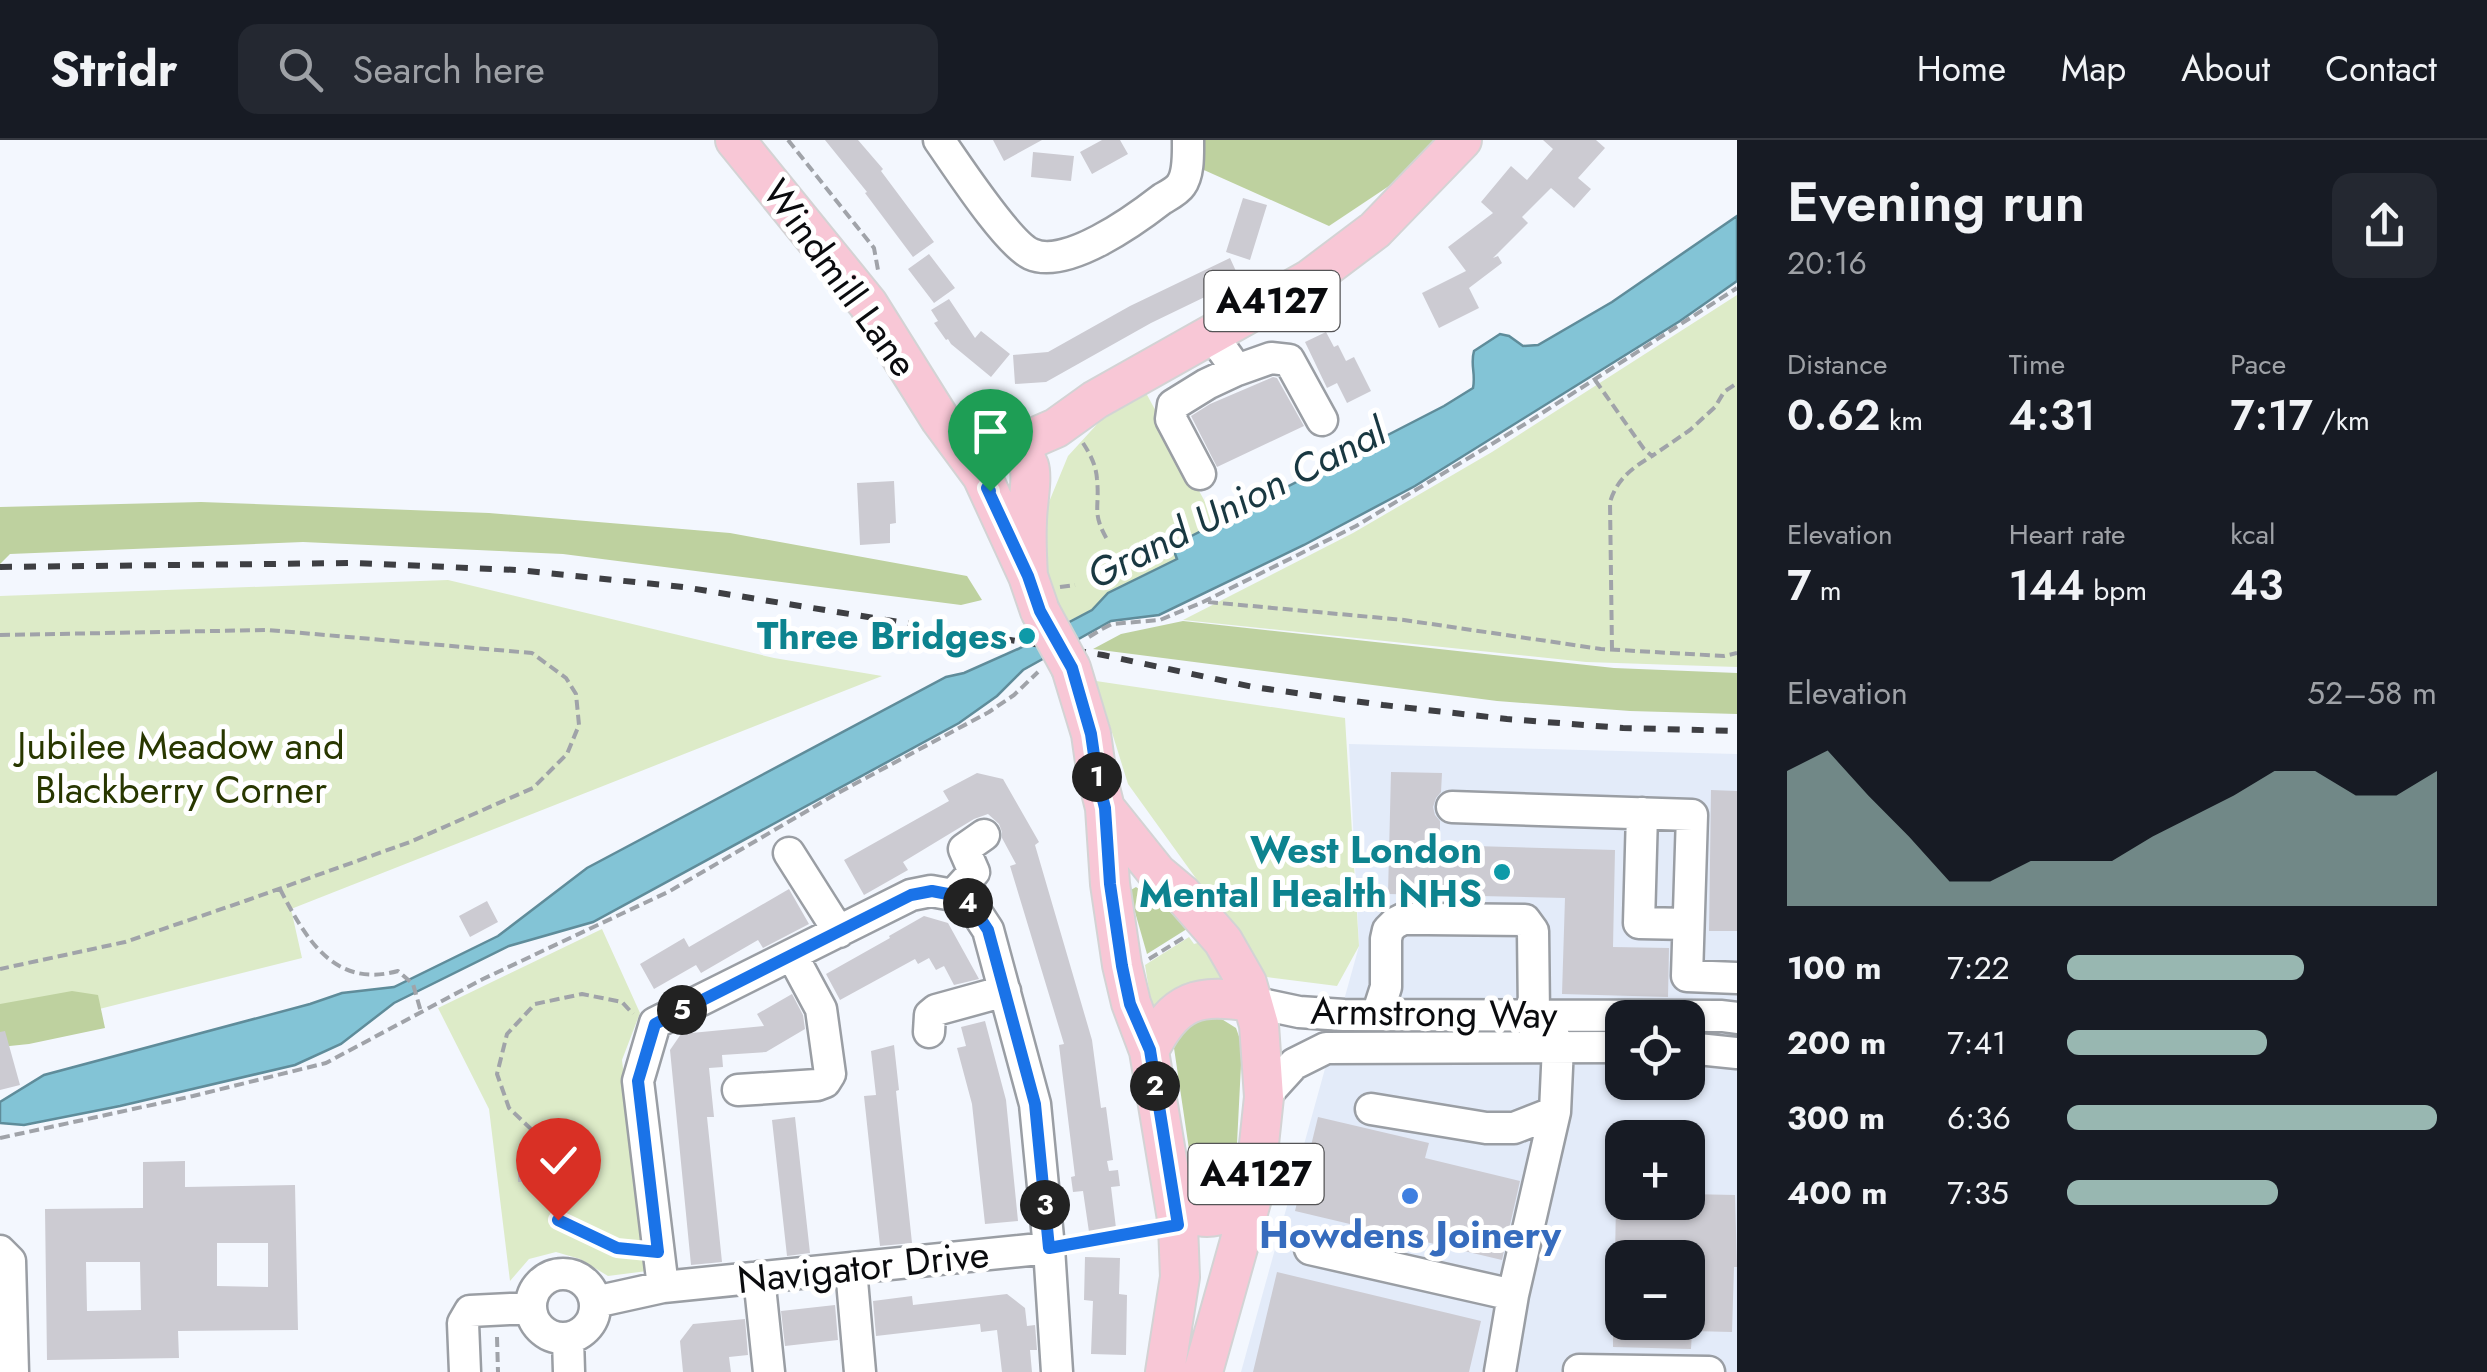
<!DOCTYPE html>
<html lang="en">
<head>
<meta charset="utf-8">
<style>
  :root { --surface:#171b24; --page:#242831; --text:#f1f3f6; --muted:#9ea1a6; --line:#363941; --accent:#98b7b1 }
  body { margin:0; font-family:Jost,sans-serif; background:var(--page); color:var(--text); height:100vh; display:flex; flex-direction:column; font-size:38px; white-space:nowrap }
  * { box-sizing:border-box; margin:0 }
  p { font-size:32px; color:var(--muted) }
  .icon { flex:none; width:55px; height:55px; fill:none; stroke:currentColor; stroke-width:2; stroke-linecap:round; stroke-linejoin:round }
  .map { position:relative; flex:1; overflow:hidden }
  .panel { display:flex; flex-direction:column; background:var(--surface); width:750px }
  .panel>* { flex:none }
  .controls { position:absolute; left:1605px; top:860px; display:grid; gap:20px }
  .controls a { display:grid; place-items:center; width:100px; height:100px; border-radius:20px; background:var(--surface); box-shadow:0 2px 8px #0004; font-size:50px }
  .pin { position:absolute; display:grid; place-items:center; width:85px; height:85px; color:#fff; margin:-102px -42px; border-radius:50% 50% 50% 0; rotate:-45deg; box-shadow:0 0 10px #0007 }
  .pin .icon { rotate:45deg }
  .km { position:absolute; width:50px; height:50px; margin:-25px; border-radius:50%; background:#222; color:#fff; font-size:28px; line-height:50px; text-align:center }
  .round { display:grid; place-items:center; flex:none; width:105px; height:105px; border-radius:20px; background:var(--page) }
  .head { display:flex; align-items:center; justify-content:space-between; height:170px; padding:0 50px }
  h1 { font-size:55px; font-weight:600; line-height:75px }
  .metrics { display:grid; grid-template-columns:repeat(3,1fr); gap:15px; height:170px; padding:10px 50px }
  .metrics div { display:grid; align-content:center }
  .metrics b { font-size:42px; font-weight:600 }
  .metrics small { font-size:28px; font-weight:400 }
  .metrics p { font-size:28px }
  .chart { height:280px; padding:20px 50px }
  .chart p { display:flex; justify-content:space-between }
  .chart svg { width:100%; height:180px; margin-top:10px; fill:var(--accent); opacity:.7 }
  ul { padding:0 50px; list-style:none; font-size:32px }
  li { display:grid; grid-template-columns:160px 120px 1fr; align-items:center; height:75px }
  li i { height:25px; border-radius:12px; background:var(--accent) }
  header { display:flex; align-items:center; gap:60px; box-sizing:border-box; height:140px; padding:0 50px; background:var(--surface); border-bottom:2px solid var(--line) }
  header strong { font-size:48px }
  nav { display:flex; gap:55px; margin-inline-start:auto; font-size:35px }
  .search { width:700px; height:90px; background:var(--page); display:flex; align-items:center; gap:25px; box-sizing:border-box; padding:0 35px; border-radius:20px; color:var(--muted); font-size:38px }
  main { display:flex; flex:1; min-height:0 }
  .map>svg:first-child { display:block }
  .built { fill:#e3ebf9; fill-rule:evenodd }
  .green { fill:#ddebc8 }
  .forest { fill:#bed19f }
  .water { fill:#83c4d6; stroke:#5f8c9a; stroke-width:2.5 }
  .building { fill:#cccbd2; fill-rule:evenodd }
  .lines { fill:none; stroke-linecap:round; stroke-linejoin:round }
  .minor-casing { stroke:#9a9ea4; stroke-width:35 }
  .major-casing { stroke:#d3d3d4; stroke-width:42 }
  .path { stroke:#a0a3a9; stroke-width:4; stroke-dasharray:10 5; stroke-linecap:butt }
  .minor { stroke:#fff; stroke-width:30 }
  .major { stroke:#f8c7d6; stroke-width:38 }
  .rail { stroke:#3e3f43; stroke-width:6; stroke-dasharray:12 12; stroke-linecap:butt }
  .major-bridge-casing { stroke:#d3d3d4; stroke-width:42; stroke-linecap:butt }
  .path-bridge { stroke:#a0a3a9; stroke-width:4; stroke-dasharray:10 5; stroke-linecap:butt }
  .major-bridge { stroke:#f8c7d6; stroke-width:38 }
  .route-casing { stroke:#fff; stroke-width:20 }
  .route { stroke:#1a73e8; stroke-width:12 }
  .culture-dot { fill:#0f9aa8; stroke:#fff; stroke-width:4 }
  .shop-dot { fill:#3f7fe0; stroke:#fff; stroke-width:4 }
  .labels { text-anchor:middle; stroke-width:10; stroke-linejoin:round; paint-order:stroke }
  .shield { fill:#fff; stroke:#545456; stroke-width:2.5 }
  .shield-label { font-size:35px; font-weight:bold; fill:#0a0b0e }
  .street-label { font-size:38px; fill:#0a0b0e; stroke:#fff }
  .culture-label { font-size:38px; font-weight:bold; fill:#0d838f; stroke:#fff; text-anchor:end }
  .park-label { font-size:38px; fill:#283700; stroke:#fff }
  .shop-label { font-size:38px; font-weight:bold; fill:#366cbe; stroke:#fff }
  .water-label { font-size:40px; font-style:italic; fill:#193841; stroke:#fff }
</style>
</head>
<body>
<header>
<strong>Stridr</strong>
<div class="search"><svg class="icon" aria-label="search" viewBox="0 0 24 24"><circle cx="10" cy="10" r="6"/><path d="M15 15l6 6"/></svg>Search here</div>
<nav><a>Home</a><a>Map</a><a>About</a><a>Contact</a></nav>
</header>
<main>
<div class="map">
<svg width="1737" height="1232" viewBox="0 0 1737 1232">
  <rect width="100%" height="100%" fill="#f3f7fe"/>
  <path class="built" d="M1349,604L1737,614V1232H1241L1359,806ZM1622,878H1688V942H1622ZM1622,998H1688V1062H1622ZM1622,1118H1688V1182H1622Z"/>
  <path class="green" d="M1737,155V527L1586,522L1183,480L1353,393L1492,312Z
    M1146,253L1217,384L1173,406L1178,419L1108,453L1092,470L1064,483L1049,452L1040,400L1049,362L1068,316L1100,281Z
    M448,440L774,518L882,536L291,769L302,818L0,894V456Z
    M1096,541L1345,578L1359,806L1337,846L1267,837L1128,644Z
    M602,789L640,873L622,920L647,1131L608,1136L580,1119L556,1112L529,1119L510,1141L489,969L438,868Z
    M1189,797L1194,804L1201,802L1229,846L1153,875L1145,825Z"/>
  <path class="forest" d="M1197,0H1440L1416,28L1329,86L1195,26Z
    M201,362L489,373L730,393L967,436L982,460L961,465L563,414L303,402L10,414L0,424V367Z
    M1183,481L1614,528L1737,533V574L1630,571L1497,561L1093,509L1121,494Z
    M1136,747L1190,787L1147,814L1129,751Z
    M72,851L98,855L105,888L29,904L0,907V864Z
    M1199,877L1220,878L1236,888L1242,905L1235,1043L1228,1054L1212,1060L1197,1053L1194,1043L1174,908L1183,888Z"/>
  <path class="water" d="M1737,76V141L1680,181L1415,346L1304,405L1159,475L1111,481L1023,530L997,556L959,583L593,782L509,806L394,863L341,904L295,925L120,966L24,985L0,983V962L44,935L310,864L342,853L394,847L498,796L587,728L946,537L964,533L1018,509L1092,470L1108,453L1177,419L1172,406L1444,266L1473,248C1476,233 1470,225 1474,211L1500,194L1509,196L1523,206L1538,205L1612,162Z"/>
  <path class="building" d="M825,0H858L883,29L881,31L934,102L913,117L865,53L867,52Z
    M993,0H1042L1004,21Z
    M1102,0H1120L1128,14L1092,34L1080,12Z
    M1543,0H1596L1605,8L1578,38L1591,49L1574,68L1551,48L1522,77L1528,83L1493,118L1498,116L1502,123L1469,148L1479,168L1439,188L1422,153L1466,131L1448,107L1493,73L1481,62L1511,26L1527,40L1553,9Z
    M1033,12L1074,16L1071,41L1031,37Z
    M1243,58L1267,65L1250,120L1226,112Z
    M929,114L955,148L934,163L908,129Z
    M1230,118L1240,140L1151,183L1046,242L1015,244L1013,215L1048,212L1130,166Z
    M949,159L975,198L981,191L1010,214L991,237L951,204L948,199L946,200L934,183L938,181L931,170Z
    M1326,192L1334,207L1338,205L1346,221L1354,217L1371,251L1347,263L1337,243L1327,248L1305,202Z
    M1273,237L1277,238L1304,286L1217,327L1191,276L1210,264Z
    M894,341L896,383L890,384V403L860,405L857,343Z
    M1391,632L1442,633L1441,652L1436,658L1433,667L1435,675L1440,681V705L1615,710L1613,807L1669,808L1668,857L1562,854L1565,758L1388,754Z
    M977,633L1003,639L1039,702L1035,705L1092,900L1101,968L1106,967L1113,1020L1107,1021L1109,1031L1118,1030L1120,1046L1111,1047L1116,1088L1089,1092L1083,1051L1073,1052L1071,1037L1075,1036L1059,905L1064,904L1010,726L1016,724L1002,698V692L999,684L988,674L974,679L903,722L908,730L864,755L844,720L949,661L943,651Z
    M1711,650L1737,651V791H1709Z
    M789,749L809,784L763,808L758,800L701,833L696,825L654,849L640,824L684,798L689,807Z
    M487,761L498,782L470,797L459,776Z
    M924,776L948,783L979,839L954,845L944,826L936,830L929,818L918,824L915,819L840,860L826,834L890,798L889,796Z
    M792,854L803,875L805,889L766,912L722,915L723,927L709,928L714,977H707L722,1122L691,1125L670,910L681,894L764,886L757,874Z
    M985,881L1006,960L1018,1081L985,1084L972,964L957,908L966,906L961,887Z
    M5,891L20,945L0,950V892Z
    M894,905L899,950L896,951L912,1103L880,1106L864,956L876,955L871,911Z
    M795,977L810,1113L787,1116L772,980Z
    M1318,977L1429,1003L1425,1018L1520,1041L1502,1120L1295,1071Z
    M518,1016H537V1042H518Z
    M185,1021V1047L295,1045L298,1190L178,1191L179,1218L47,1220L45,1069L143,1068V1022ZM217,1103H268V1147L217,1146ZM86,1122H140L141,1170L87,1171Z
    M1688,1054L1735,1055L1737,1127H1734L1732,1192L1692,1191L1691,1209L1613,1207V1182H1688V1118H1615L1616,1062H1688Z
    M1085,1117L1120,1118L1119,1154L1127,1155L1126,1215L1091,1214L1093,1161L1084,1160Z
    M1277,1132L1481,1181L1469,1232H1253Z
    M1007,1154L1025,1168L1027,1186L1035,1185L1037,1210H1030L1032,1232H1002L997,1190L981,1192L980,1184L876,1196L873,1161L912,1156L913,1165Z
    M835,1165L838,1200L785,1206L781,1171Z
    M745,1179L748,1215L729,1217L731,1232H683L680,1201L693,1184Z"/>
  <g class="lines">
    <g class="minor-casing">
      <path id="minor" d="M939,0C956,24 1007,103 1031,114C1066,130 1135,80 1162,59C1167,56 1177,51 1181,45C1189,34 1188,14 1188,0
        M1212,195L1237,230L1271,218L1289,220L1322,280
        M1200,334L1171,279L1173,265L1207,244L1237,230
        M1452,667L1692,675L1687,836L1737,838
        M1642,673L1639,783L1688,784
        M789,713L839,792
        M953,755L974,732L964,709L984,695
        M1252,862L1299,872L1344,875L1722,876L1737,878
        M1377,875L1386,847V799L1388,790L1395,783L1403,779H1427L1525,780L1533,791L1534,875
        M929,892L930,875L936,870L1005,851
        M1688,908L1737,913
        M738,950L817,945L825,942L830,934L821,869L792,815
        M1264,957L1294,924L1326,908L1622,907
        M1371,969L1486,988H1514L1555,972
        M1049,1108L1057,1232
        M1310,1109L1513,1155
        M0,1111L10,1121L13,1232
        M851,1129L860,1232
        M531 1166a32 32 0 1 1 64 0a32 32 0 1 1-64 0Z
        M759,1137L769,1232
        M595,1162L663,1147L1049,1108L1035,964L988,790L971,764L953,755L931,751L911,755L655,883L638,941L663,1147
        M568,1198L569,1232
        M1579,1230L1709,1232
        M465,1232L463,1183L470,1171L530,1168
        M1500,1232L1513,1155L1555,972L1558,906L1552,892L1523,877"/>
    </g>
    <g class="major-casing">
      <path id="major" d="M735,0L868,164L940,279L982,336
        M1008,309L1056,288L1095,260L1310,139L1375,90L1462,0
        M1028,436C1027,418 1026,399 1027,381C1027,366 1033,338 1029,326C1019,297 983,307 982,336L1028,436L1040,471
        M1071,528L1091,594L1097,636L1105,668L1110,744L1122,825L1131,863L1149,911L1178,1085L1180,1137L1165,1232
        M1105,668L1157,733L1182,754L1223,801L1247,843L1259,885L1264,957L1254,1051L1203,1232
        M1149,911C1175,858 1198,854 1252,862
        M1175,1064C1206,1088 1228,1076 1254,1051"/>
    </g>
    <path class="path" d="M788,0L874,108L878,130
      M1595,240L1644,309L1652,316L1690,290L1715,267L1724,252L1737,243
      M1083,303C1090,314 1096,325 1097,339C1100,369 1091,372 1108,401
      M1060,447L1075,445
      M1208,462L1404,480L1601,509L1724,516L1737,513
      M1102,489L1112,484L1160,480L1203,462L1356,386L1525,284L1737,148
      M0,495L268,490L532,513L566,538L576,554L579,585L567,614L533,648L410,702L245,761L125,802L0,829
      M1612,510L1610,362C1617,339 1632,328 1652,316
      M280,749C305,797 333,849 398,831L413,844L421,872
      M1149,819L1183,798
      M0,998L193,956L326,923L483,839L670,751L836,654L989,572L1014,555L1038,532
      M1074,1103L1148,1091
      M633,1109L617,1108L558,1080L543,1056L546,1012L532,990L509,968L497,934L507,894L535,864L582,854L622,862L633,874
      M497,1197L498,1232"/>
    <use href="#minor" class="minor"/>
    <use href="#major" class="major"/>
    <path class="rail" d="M0,427L354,423L517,430L683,447L1103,515L1253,547L1383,565L1507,579L1623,588L1737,591"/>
    <g class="major-bridge-casing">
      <path id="major-bridge" d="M1040,471L1071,528"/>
    </g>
    <path class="path-bridge" d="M1089,497L1102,489"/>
    <use href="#major-bridge" class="major-bridge"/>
  </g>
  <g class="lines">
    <g class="route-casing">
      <path id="route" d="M558,1080L617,1108L658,1112L638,941L655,884L911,755L932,751L953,755L971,764L988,790L1035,964L1049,1108L1178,1085L1150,910L1130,864L1122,826L1110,744L1105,668L1097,636L1091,594L1072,528L1040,471L1028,436L987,348L990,351"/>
    </g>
    <use href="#route" class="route"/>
  </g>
  <g class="culture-dot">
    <circle cx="1027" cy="496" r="10"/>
    <circle cx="1502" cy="732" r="10"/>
  </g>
  <circle class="shop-dot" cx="1410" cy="1056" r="10"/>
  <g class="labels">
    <g class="shield">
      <rect x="1204.5" y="131" width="135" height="60" rx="8"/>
      <rect x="1188.5" y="1004" width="135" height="60" rx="8"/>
    </g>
    <g class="shield-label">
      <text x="1272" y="173">A4127</text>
      <text x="1256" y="1046">A4127</text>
    </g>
    <g class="street-label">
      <text transform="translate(840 138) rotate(54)" y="13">Windmill Lane</text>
      <text transform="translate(1434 873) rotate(1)" y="13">Armstrong Way</text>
      <text transform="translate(863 1127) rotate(-6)" y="13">Navigator Drive</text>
    </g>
    <g class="culture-label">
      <text x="1007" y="509">Three Bridges</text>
      <text x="1482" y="723">West London<tspan x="1482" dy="44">Mental Health NHS</tspan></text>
    </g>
    <g class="park-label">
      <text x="181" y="619">Jubilee Meadow and<tspan x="181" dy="44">Blackberry Corner</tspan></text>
    </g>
    <g class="shop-label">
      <text x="1410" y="1108">Howdens Joinery</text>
    </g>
    <g class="water-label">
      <text transform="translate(1236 363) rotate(-27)" y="14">Grand Union Canal</text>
    </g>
  </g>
</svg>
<div class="controls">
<a><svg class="icon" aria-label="locate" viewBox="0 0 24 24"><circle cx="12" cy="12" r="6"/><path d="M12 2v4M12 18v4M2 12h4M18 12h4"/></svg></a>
<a>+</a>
<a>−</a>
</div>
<div class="pin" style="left:990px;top:351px;background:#1e9e55"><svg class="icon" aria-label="arrive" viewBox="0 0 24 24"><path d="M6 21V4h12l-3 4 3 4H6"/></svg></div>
<div class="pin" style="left:558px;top:1080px;background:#d93025"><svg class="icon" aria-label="check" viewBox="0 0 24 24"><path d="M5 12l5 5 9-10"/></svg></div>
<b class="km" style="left:1097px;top:637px">1</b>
<b class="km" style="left:1155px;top:946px">2</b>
<b class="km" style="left:1045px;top:1065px">3</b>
<b class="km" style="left:968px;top:763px">4</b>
<b class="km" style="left:682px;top:870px">5</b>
</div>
<section class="panel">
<div class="head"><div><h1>Evening run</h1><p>20:16</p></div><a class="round"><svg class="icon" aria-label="share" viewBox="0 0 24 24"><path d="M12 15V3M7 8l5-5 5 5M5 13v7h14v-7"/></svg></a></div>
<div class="metrics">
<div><p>Distance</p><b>0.62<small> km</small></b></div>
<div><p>Time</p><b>4:31</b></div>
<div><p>Pace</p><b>7:17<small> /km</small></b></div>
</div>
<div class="metrics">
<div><p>Elevation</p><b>7<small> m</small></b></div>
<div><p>Heart rate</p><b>144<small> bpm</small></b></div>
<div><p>kcal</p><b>43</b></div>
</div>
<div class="chart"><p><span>Elevation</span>52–58 m</p>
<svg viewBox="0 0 160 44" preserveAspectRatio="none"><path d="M0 44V11L10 6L20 17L30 27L40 38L50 38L60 33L70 33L80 33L90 27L100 22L110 17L120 11L130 11L140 17L150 17L160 11V44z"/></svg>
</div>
<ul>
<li><b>100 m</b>7:22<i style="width:64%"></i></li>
<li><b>200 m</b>7:41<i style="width:54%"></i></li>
<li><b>300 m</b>6:36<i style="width:100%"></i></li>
<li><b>400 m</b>7:35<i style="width:57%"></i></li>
</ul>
</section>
</main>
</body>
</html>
